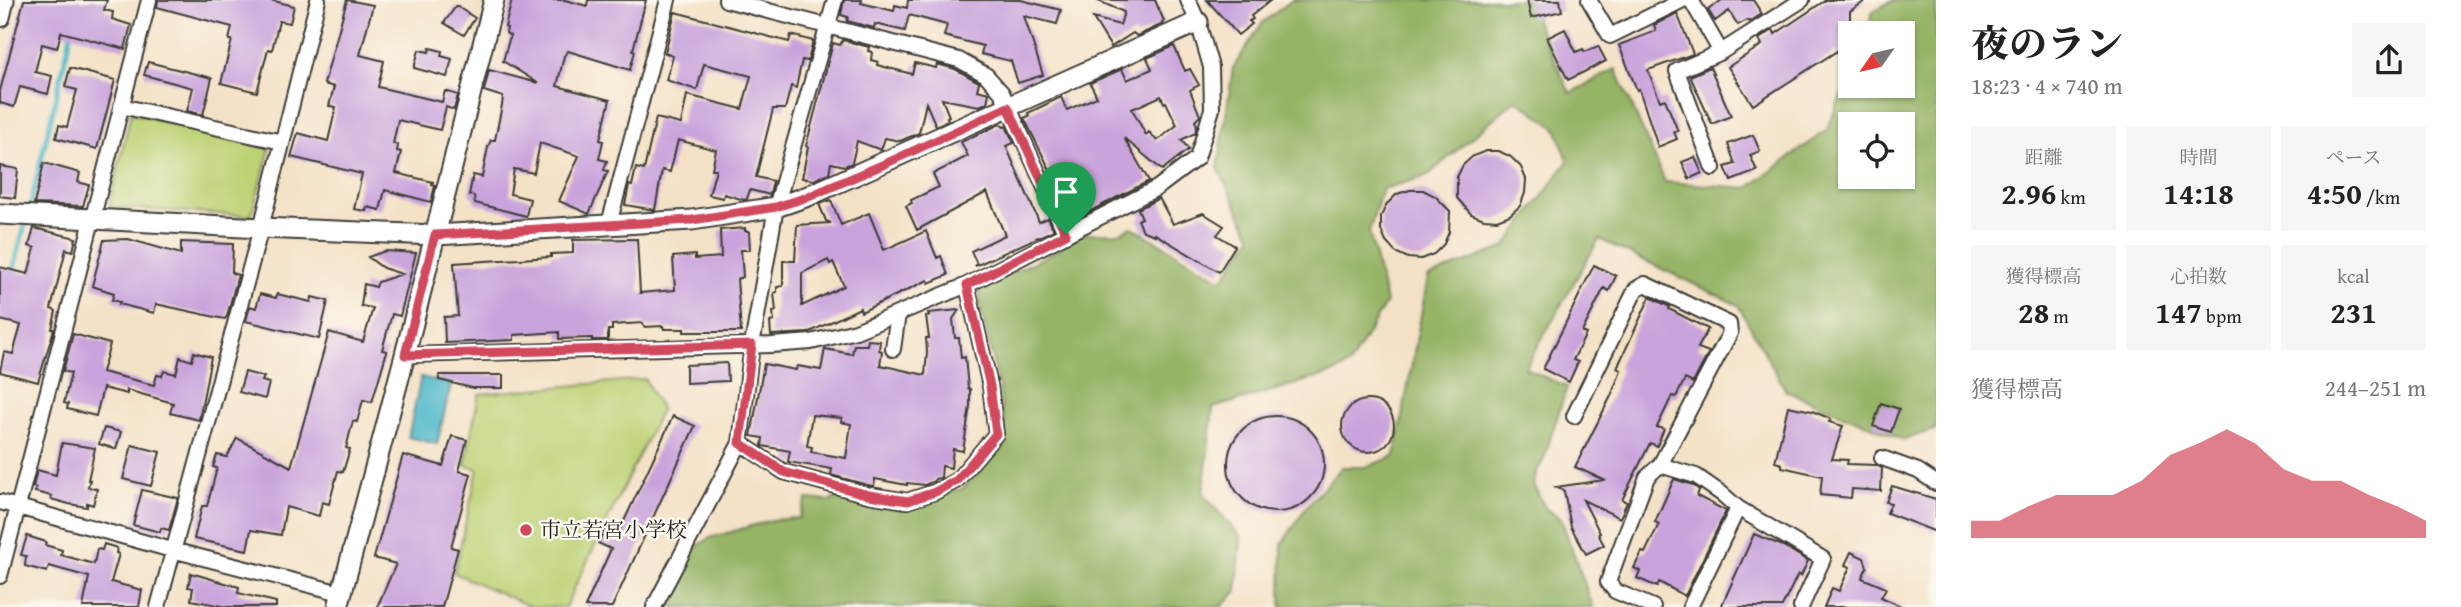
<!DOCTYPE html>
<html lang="ja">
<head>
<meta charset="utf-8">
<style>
  :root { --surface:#fff; --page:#f6f6f6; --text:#222; --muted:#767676; --accent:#d1495b }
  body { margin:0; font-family:"Gentium Book Plus","Noto Serif JP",serif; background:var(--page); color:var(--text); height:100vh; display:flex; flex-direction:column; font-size:26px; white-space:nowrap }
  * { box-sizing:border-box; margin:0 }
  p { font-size:23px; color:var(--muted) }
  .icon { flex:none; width:38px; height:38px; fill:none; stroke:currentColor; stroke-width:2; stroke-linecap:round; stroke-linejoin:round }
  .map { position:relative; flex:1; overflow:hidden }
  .details { display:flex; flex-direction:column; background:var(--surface); width:525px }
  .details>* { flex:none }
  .needle { width:46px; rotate:236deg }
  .tools { position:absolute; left:1838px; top:21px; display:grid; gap:14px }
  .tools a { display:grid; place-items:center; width:77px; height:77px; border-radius:0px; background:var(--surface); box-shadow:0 2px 5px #0004; font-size:35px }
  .pin { position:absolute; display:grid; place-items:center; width:60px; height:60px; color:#fff; margin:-72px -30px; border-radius:50% 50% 50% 0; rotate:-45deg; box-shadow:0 0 7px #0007 }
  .pin .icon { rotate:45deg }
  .round { display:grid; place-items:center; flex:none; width:74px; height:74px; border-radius:0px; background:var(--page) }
  .overview { display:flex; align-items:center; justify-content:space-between; height:119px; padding:0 35px }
  h1 { font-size:38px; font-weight:800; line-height:52px }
  .stats { display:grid; grid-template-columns:repeat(3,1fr); gap:10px; height:119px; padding:7px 35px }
  .stats div { display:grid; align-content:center; border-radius:0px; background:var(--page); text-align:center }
  .stats b { font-size:30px; font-weight:800 }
  .stats small { font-size:19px; font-weight:400 }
  .stats p { font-size:19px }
  .chart { height:196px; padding:14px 35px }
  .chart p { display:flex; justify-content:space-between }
  .chart svg { width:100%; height:126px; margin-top:7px; fill:var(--accent); opacity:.7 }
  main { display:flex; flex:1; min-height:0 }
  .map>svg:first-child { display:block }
  .green { fill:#bdd275; stroke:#6c7748; stroke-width:2 }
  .forest { fill:#96b466; stroke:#596841; stroke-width:2; fill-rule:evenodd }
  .water { fill:#4eb8cb; stroke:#356a74; stroke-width:2 }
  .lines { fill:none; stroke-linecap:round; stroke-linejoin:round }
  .stream { stroke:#4eb8cb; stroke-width:5 }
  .building { fill:#c9a3dc; fill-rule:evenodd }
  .street-casing { stroke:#3c3a36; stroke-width:18 }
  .secondary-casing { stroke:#3c3a36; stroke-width:23 }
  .street { stroke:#fff; stroke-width:14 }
  .secondary { stroke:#fff; stroke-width:19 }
  .route-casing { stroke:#fff; stroke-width:14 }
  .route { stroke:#d1495b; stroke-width:9 }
  .poi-dot { fill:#d1495b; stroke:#fbf7ec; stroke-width:2.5 }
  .labels { text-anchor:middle; stroke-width:5; stroke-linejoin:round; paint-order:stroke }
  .poi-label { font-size:21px; fill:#1c1c1c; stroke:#fbf7ec; text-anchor:start }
</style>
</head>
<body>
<main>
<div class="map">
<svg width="1936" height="607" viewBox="0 0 1936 607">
  <rect width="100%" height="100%" fill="#fbf7ec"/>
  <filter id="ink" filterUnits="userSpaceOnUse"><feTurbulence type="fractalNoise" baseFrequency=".0143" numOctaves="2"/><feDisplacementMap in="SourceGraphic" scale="14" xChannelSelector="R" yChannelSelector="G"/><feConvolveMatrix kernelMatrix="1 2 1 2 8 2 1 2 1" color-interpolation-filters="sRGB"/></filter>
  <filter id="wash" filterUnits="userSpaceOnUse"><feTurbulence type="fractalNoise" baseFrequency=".00686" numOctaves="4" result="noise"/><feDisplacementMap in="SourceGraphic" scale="28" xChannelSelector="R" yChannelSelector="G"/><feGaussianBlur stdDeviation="1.57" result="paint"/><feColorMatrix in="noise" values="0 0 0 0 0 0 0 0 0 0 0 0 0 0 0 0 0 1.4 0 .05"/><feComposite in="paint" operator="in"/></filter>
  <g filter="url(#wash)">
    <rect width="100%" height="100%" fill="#f4e2c7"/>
    <path class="green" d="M131,113L270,149L251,216L109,207Z
      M645,379L661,410L565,607H532L454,573L478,469L465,465L479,394Z"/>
    <path class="forest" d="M1292,0H1530L1537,23L1570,93L1616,69L1665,182L1748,188L1827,130L1850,73V86H1902V33H1866L1873,11L1894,0H1936V429L1904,440L1786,391L1738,305L1599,239L1525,368L1567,387L1543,461L1536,472L1534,486L1545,508L1561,519L1593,607H1281L1282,544L1306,507L1342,467H1366L1395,456L1428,277L1505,247L1568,161L1556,128L1516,99L1427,176L1382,189L1369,232L1386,302L1350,364L1336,372L1213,408L1203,494L1241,537L1237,591L1221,607H667L678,588L683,568L693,549L710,538L772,520L799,518L807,499L830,501L844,494L878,504L911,506L964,488L1005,437L1000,392L980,305L979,289L1060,249L1066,234L1119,233L1132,227L1222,280L1252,237L1218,168L1233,68L1262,23ZM1850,124H1902V177H1850Z"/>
    <path class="water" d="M421,377L451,384L437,444L408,437Z"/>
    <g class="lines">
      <path class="stream" d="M29,211L72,30
        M12,276L26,221"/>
    </g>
    <g id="blocks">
      <path class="building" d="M24,0H107L104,10L113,12L112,19L131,25L125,49L61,32L57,48L42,44L35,72L52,76L48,94L20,87L14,107L0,103V91Z
        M158,0H270L294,6L290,23L279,21L272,50L268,49L257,92L221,83L232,40H229L232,27L157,7Z
        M347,0L373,5L360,55L384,61L378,87L442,102L445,91L458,95L454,110L446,107L440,130L398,120L393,144L398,145L397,151L401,152L396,173L433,182L432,185L435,186L431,202L385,190L380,210L367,207L366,211L354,209L362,174L291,157L298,133L328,141L336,107L329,106L334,87L324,84Z
        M512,0H565L587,6L588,0H646L633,50L635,51L630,70L568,51L564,56L557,86L610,100L600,140L603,141L599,159L607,161L604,170L608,171L589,214L559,201L579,156L540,143L534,173L514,169L510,194L530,199L526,216L475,203L474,196L469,195L473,175L482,177L488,147L491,140H495L502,105L503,97L484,91L489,70L538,83L503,61L510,36L506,33L507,28L505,27Z
        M844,0H862L861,3L894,11L895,5L907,8L908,0H1021L1061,10L1057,24L1024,16L1043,75L1018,83L1011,61L981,54L983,46L944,36L947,25L909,15L905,31L875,24L874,28L847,21L848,17L841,15Z
        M1096,0H1155L1164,21L1162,22L1163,24L1137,36L1133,33L1111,47L1093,18L1120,25L1124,12Z
        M1207,0H1271L1251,16L1253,19L1249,21L1252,24L1238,35Z
        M1527,0H1560L1562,11L1531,18Z
        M1722,0H1753L1762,14L1749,22L1747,20L1738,25L1729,11L1715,21L1708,10Z
        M1826,0H1867L1850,11V22L1852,26L1848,29L1850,32V73L1837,51L1753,105L1728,67L1762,45L1759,39L1773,30L1775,34Z
        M456,6L475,18L464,35L444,23Z
        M675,12L789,42L791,35L813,41L808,61L802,60L796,88L791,86L785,109H773L756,177L773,181L770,195L750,190L747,199L744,200L724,194L723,198L709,195L716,169H712L716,150L678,140L670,172L662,170L655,210L625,205L629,185L632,186L636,168L644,170L656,118L681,124L687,95L742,109L751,76L704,64L697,90L666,80L673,56L665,53Z
        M1677,13L1693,54L1648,70L1660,101L1665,99L1678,131L1674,132L1677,139L1658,147L1639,89L1637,90L1619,45L1656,31L1654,25Z
        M1565,29L1576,52L1583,49L1585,52L1598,46L1606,61L1568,80L1547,38Z
        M843,40L869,47L868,51L872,52L871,60L878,62L877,65L912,74L915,63L936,68L937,64L955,69L979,82L977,90L989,93L987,103L979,106L942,99L949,116L947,117L948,120L936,126L926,103L919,133L900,141L885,138L881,150L857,141L852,163L845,166L831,163L829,173L814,180L802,178L808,147L806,146L833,43L840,45Z
        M1174,46L1185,71L1190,69L1199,85L1190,90L1200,116L1195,121L1197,125L1195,133L1181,140L1189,149L1162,170L1124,138L1149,181L1071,221L1050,170L1024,118L1029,116L1028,113L1061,97L1067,110L1097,97L1090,83L1122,69L1127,80L1152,69L1147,58ZM1161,96L1164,103L1166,102L1177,125L1157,141L1149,132L1146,135L1132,109Z
        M430,48L442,51L441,56L452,59L447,77L414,68L419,50L429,52Z
        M148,62L212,78L203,115L187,111L193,88L144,75Z
        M1710,67L1731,116L1712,124L1690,76Z
        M70,68L115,80L97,149L56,138L59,125L67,127L77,90L65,87Z
        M1000,124L1004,127L1006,126L1014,143L1006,146L1039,222L1048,218L1054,230L975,266L977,264L971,251L1005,235L987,192L917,230L906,206L912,203L911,200L939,187L933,174L968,156L961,142Z
        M1753,135L1760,151L1750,155L1757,171L1731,181L1725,167L1735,164L1728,144Z
        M1486,151H1499L1511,157L1521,167L1526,179L1525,193L1520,206L1510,215L1497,220L1484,219L1471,214L1457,198V177L1463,165L1473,156Z
        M1695,157L1702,173L1689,179L1682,162Z
        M44,163L80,173L78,182L89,185L83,206L34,204Z
        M0,166L18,169L15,198L0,196Z
        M1410,190H1423L1435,196L1450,211L1449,232L1444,244L1434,254L1421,259L1408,258L1395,252L1386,242L1381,230V216L1387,204L1397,194Z
        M1159,198L1173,224L1203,213L1224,226L1217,235L1235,246L1219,272L1155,234V235L1143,231L1138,220L1142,218L1138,209Z
        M831,200L841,225L869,213L884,250L926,231L937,258L941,256L948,275L929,283L928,280L861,312L860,308L808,333L771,335L770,322L774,321L773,312L776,311L774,293L777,292V287L783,286V261H795L797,225L831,223L826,221L819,204ZM828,260L830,264L833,262L844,286L802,306V273Z
        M34,228L76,238L73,251L66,249L51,309L56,311L52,329H54L38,382L0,372L4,352L13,354L21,325L0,320V267L28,274L35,248L29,246Z
        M745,228V231H749L750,250H741L743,277L737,279L741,332H684V329H664L663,326L644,327L643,323L612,325V330H608V340H592V338L559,339V332L514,335V340L445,343L444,317L458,316L454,263L551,257V254L573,253V240L637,239L640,293L675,290L673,257L695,255V259L721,257L720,230Z
        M128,239L181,254V242L233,244L232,273L238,275L227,316L225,319L220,318L156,304L154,313L119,304L120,302L112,300L114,293L92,286L104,240Z
        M385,251L416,253L400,316L392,314L382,350L387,351L372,402L363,400L357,422L353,421L346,448L350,449L343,472L338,471L329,504L322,502L319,516L286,507L281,535L251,530L247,550L194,539L202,506H207L217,468L213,467L217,455L227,457L237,438L291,467L329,332L363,342L373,308L361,306L364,284L376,287L378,282L402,274L383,268L368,257Z
        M1594,265L1616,276L1609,291L1604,288L1582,332L1586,334L1573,360L1578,362L1569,382L1543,369Z
        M260,294L276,298L277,294L311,302L312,297L328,301L319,339L246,321L250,306L256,308Z
        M1650,297L1670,307L1669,309L1708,329L1698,348L1709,352L1693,383L1685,379L1676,397L1672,396L1657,427L1664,429L1657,446L1650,443L1622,500L1627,502L1620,518L1583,500L1600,533L1598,534L1604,545L1586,554L1571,527L1564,491L1556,487L1604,480L1575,467L1611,396L1621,370L1617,368Z
        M959,310L953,319L955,338H959L961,358L965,357L968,388L970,389V406L963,451L953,449L951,468L942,466L941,478L935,479L934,481L925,485L907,483V485L875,479L874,486L867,485L831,475L832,469L788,462L790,451L762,446L763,438L751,436L764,364L796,370L797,366L821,370L825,349L852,354L854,345H867L868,340L880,341L879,350L882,351L880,365L925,375L927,352L926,338H929L926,316H929L928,313ZM812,415L842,418L841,422L851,424L846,458L811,452L812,447L807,446Z
        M73,334L110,344L102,372L154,385L157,375L162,376L164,371L176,374L180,357L192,361L194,352L211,357L199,420L170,413L173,403L127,390V394L103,388L96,416L67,409L68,404L64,403L71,373L63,371Z
        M727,363L728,381L686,383V365Z
        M245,372L264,377L262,381L269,383L265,399L239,392Z
        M439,375H503V388H472L439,380Z
        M1342 426a26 26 0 1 1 52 0a26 26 0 1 1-52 0Z
        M1881,403L1899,409L1891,432L1873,426Z
        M1788,406L1812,411L1831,419L1829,422L1843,426L1832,459L1848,460L1847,464L1876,465L1882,468L1881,491L1852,489L1851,498L1820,495L1822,476L1782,467V464L1775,462Z
        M1228 464a48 48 0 1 1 96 0a48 48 0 1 1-96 0Z
        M673,416L695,426L612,607H585L611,549L598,543L606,526L619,532Z
        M104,428L121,432L116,449L99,444Z
        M452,436L467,440L459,471L471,474L451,547L458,549L442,607H377L396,564L374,558L403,455L443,466Z
        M62,443L95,448L88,480H90L88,487L97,489L93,505L87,503V507L69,504L51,499L52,496L35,492L36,488L33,487L37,470L56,475Z
        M132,445L160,452L151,486L123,479Z
        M1674,479L1693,485L1699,490L1697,496L1726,511L1685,596L1659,582L1657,587L1637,578L1640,571L1634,568L1642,552L1645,553L1659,524L1655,522Z
        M1892,486L1936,499V532L1887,513L1891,503L1886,502Z
        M142,490L178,498L169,530L161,528L160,532L133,525Z
        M1754,534L1783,546L1808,561L1801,576L1798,574L1782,607H1721Z
        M27,536L46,542L45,545L62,550L61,555L94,564L97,549L102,550L104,544L117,548L116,553L119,554L111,582L142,590L139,607H83L89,577L49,566L47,572L25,566L26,556L21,555Z
        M1851,552L1864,558L1867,567L1862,578L1886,588L1881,597L1903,607H1824L1832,588L1839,591L1850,567L1845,565Z
        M191,573L239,587L238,593L276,602V607H227L191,600L193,588L188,587Z"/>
    </g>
  </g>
  <g filter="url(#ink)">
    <use href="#blocks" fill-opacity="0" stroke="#3c3a36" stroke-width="2"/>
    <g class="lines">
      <g class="street-casing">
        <path id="street" d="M726,0L959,60L986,75L1002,93L1066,234
          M1589,0L1610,36L1683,0
          M1691,0L1721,52
          M121,106L282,142
          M1713,168L1677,71L1721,52L1802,0
          M609,224L668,0
          M893,349L898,314
          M405,355L772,345L811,342L856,331L967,285L1157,188L1197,158L1212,109L1211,67L1198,22L1188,0
          M1574,416L1636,289L1645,284L1729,324L1730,333L1660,465
          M740,443L784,472L869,495L907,501L935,492L957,480L996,434L990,386L967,285
          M1882,458L1918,471L1936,483
          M0,502L172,550L341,593
          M0,576L149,0
          M158,607L261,228L318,0
          M654,607L740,443L752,345L776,207L835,0
          M1653,607L1615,591L1608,582L1647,477L1660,465L1696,476L1722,494L1738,508L1823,559L1801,607
          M1690,607L1738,508"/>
      </g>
      <g class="secondary-casing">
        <path id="secondary" d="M0,17L4,0
          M0,214L261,228L435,235L692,220L776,207L808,196L1198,22
          M338,607L405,355L494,0"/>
      </g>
      <use href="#street" class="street"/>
      <use href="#secondary" class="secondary"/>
    </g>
  </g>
  <g class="lines" filter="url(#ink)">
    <g class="route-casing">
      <path id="route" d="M1008,107L1066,234L967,285L990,386L996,434L957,480L935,492L908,501L869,495L784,472L740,443L752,345L405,355L435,235L692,220L776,207L808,197L887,163Z"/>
    </g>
    <use href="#route" class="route"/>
  </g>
  <circle class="poi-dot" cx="526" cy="530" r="7"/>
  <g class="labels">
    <g class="poi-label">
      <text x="540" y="537">市立若宮小学校</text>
    </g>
  </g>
</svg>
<div class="tools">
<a><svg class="needle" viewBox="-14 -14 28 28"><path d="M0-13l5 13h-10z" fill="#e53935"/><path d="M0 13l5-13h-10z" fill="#767676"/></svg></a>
<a><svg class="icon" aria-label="locate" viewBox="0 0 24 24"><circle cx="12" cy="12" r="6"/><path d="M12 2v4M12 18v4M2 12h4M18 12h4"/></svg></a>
</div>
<div class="pin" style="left:1066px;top:234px;background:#1e9e55"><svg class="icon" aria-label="arrive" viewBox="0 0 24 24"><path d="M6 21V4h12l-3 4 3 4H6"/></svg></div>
</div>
<section class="details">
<div class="overview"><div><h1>夜のラン</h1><p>18:23 · 4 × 740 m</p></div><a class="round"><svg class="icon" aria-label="share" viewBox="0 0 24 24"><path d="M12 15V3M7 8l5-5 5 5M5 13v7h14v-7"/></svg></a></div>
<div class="stats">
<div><p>距離</p><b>2.96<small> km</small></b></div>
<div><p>時間</p><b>14:18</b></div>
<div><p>ペース</p><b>4:50<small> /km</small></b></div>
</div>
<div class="stats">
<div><p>獲得標高</p><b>28<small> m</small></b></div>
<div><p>心拍数</p><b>147<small> bpm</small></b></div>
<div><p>kcal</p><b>231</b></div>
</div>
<div class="chart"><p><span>獲得標高</span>244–251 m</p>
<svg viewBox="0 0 160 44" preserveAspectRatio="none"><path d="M0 44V38L10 38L20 33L30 29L40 29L50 29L60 24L70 15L80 11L90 6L100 11L110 20L120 24L130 24L140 29L150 33L160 38V44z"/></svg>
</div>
</section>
</main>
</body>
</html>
